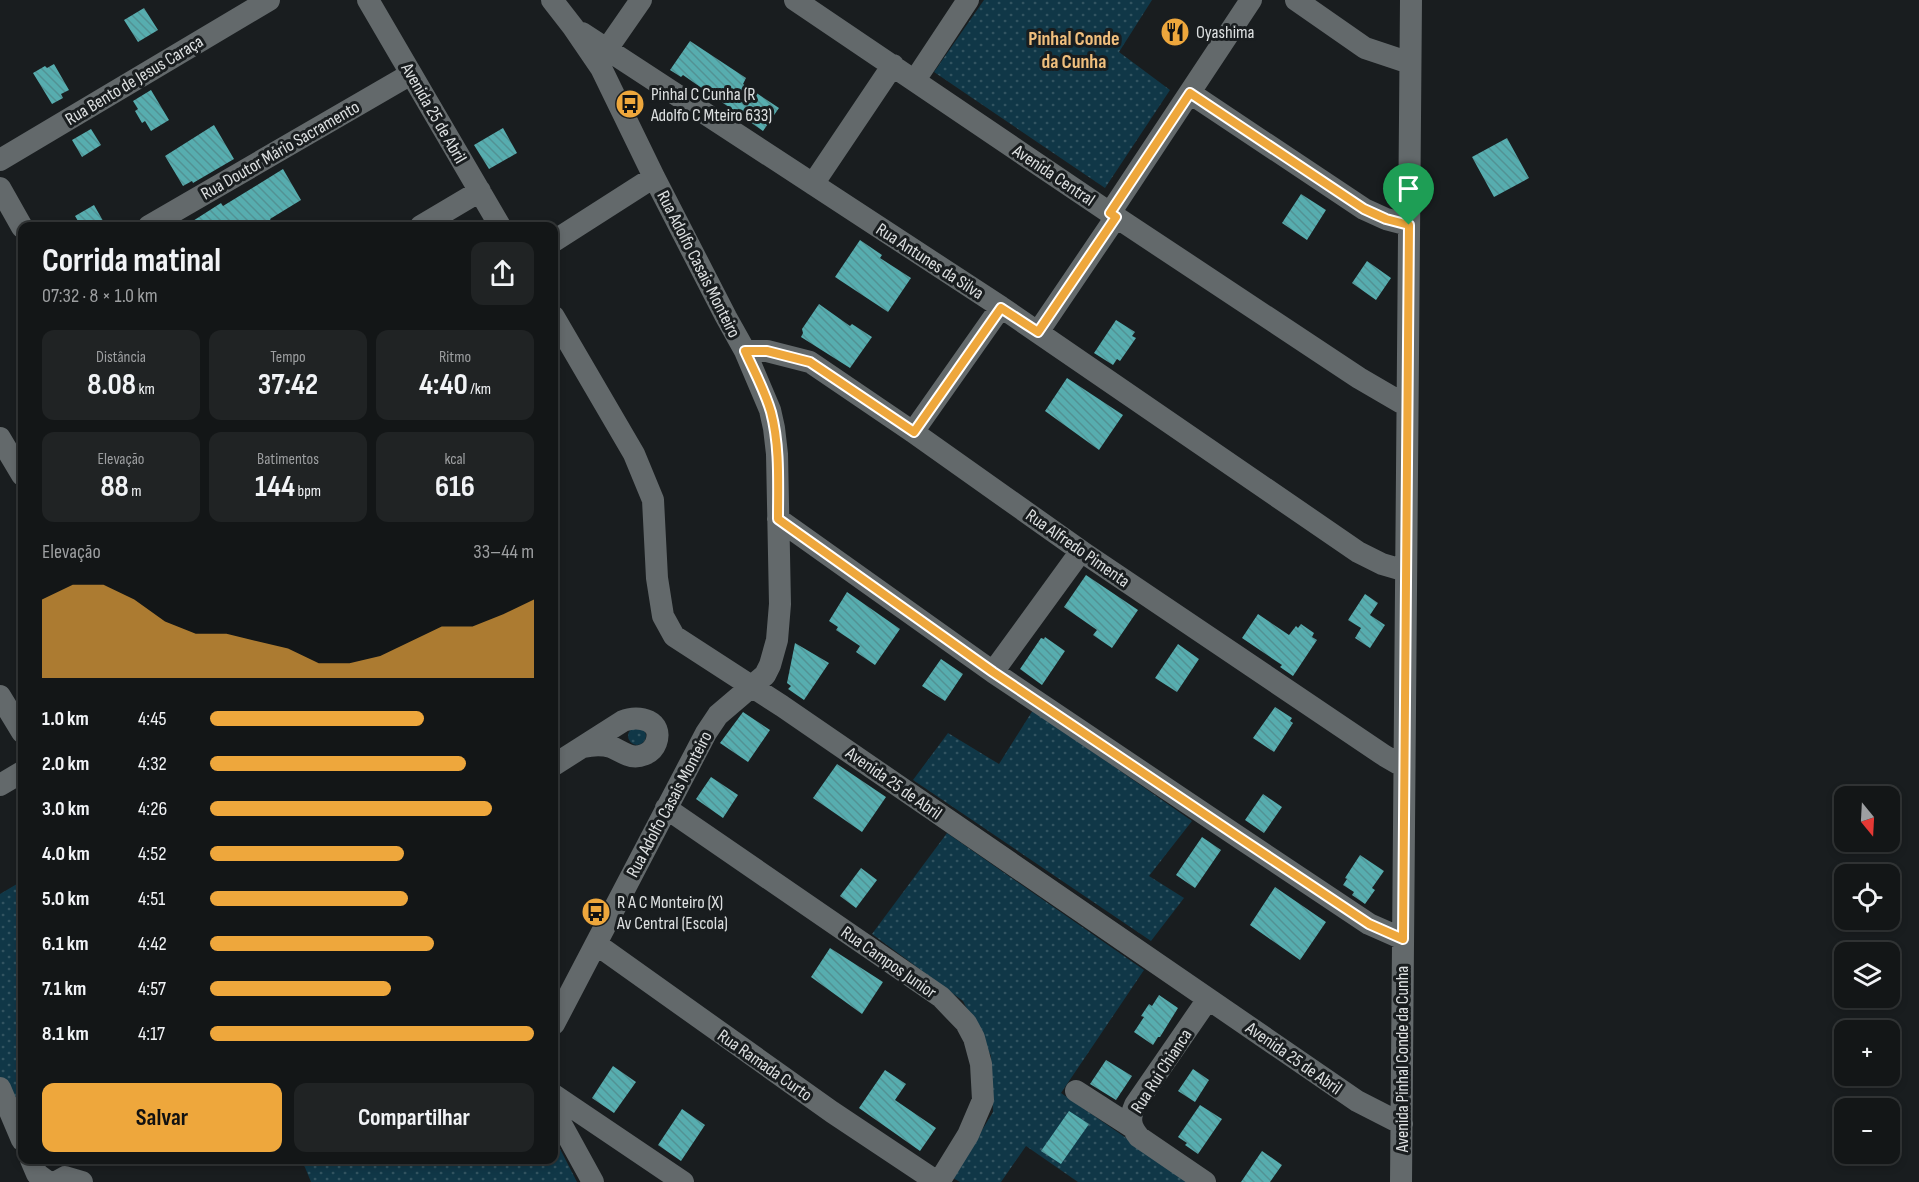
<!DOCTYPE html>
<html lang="pt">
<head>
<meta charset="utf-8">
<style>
  :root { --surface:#131617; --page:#202324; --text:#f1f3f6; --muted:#9d9fa1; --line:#323536; --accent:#eea73c }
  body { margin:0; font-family:"Sofia Sans Condensed",sans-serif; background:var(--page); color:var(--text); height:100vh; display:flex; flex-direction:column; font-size:22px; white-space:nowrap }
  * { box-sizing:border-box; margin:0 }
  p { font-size:20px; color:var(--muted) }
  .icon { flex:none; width:33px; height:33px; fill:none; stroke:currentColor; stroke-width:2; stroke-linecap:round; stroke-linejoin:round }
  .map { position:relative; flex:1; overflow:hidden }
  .details { position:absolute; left:18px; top:222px; width:540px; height:942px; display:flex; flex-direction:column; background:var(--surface); border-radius:12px; box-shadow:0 3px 9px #0003,0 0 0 2px var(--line) }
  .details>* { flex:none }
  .needle { width:39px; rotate:162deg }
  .controls { position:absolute; left:1834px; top:786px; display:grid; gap:12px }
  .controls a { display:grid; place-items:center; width:66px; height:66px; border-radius:12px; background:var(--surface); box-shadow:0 3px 9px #0003,0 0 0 2px var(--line); font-size:30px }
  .pin { position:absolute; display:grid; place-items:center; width:51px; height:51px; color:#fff; margin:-62px -26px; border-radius:50% 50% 50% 0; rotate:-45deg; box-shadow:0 0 6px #0007 }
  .pin .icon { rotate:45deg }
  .round { display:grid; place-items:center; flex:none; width:63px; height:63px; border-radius:12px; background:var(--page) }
  .head { display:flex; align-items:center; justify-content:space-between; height:102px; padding:0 24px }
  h1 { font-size:33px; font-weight:700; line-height:45px }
  .stats { display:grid; grid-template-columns:repeat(3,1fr); gap:9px; height:102px; padding:6px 24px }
  .stats div { display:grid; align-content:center; border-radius:12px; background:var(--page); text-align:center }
  .stats b { font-size:30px; font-weight:700 }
  .stats small { font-size:16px; font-weight:400 }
  .stats p { font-size:16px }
  .chart { height:168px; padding:12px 24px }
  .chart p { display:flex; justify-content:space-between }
  .chart svg { width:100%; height:108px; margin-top:6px; fill:var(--accent); opacity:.7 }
  .button { display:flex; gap:12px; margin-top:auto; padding:12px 24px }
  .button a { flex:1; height:69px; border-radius:12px; background:var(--accent); color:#111; font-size:24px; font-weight:700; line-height:69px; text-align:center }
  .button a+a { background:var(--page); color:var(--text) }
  ul { padding:0 24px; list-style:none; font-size:20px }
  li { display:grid; grid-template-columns:96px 72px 1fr; align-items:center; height:45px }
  li i { height:15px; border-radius:8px; background:var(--accent) }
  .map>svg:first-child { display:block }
  .green { fill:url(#green-dots) }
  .building { fill:url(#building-back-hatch) }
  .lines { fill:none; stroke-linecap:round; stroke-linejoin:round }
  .minor { stroke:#63696b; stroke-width:22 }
  .route-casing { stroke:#fff; stroke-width:12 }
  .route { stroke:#eea73c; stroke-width:8 }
  .labels { text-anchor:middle; stroke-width:6; stroke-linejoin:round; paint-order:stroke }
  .poi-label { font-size:18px; fill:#dde0e1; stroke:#191d1f; text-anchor:start }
  .street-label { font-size:18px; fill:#dde0e1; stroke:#191d1f }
  .neighbourhood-label { font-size:20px; font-weight:bold; fill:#efbe7d; stroke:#191d1f }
</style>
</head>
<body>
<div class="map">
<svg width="1919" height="1182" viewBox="0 0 1919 1182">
  <defs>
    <pattern id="green-dots" width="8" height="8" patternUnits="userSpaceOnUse" patternTransform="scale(1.5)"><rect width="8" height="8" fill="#103747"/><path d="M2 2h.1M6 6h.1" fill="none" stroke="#325461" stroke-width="1.8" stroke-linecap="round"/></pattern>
    <pattern id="building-back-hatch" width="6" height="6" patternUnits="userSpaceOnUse" patternTransform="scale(1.5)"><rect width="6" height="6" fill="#57adaf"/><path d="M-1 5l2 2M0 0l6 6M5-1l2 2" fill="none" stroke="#529294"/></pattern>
  </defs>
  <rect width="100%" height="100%" fill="#191d1f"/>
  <path class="green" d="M984,0H1152L1119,52L1170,90L1105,188L934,72Z
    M1033,710L1192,821L1149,876L1184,898L1151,941L913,780L948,733L999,764Z
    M628 736a9 9 0 1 1 18 0a9 9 0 1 1-18 0Z
    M947,833L1144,970L1061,1093L1190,1182H1078L1026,1146L1001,1182H960L953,1178L993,1112L991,1056L963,1001L872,934Z
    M22,881V1140L0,1088V894Z
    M554,1137L577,1182H311L302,1160H554Z"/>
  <path class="building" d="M144,8L158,30L138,42L124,20Z
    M690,41L746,78L743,84L779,108L763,131L683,75L681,77L670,70Z
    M54,64L69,90L61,94L63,98L52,104L33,73L45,66L47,68Z
    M151,90L169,120L151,131L145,121L142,123L135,111L138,109L133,101Z
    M214,125L234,159L193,183L192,181L183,186L165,156Z
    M503,128L517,153L489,169L474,145Z
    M91,129L101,145L82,157L72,140Z
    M1507,138L1529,178L1494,197L1472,157Z
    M283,169L301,200L270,219L271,221L262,226H185L221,203L223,206Z
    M1301,194L1326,210L1307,240L1282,223Z
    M94,205L106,226H81L75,216Z
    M860,240L882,255L880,258L911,278L888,312L835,277Z
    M1367,261L1391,278L1376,300L1352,283Z
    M819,304L850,326L852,324L872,337L850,368L801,337L803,333L802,329Z
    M1116,320L1135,332L1132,336L1136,338L1120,361L1117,359L1113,365L1094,353Z
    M1067,378L1123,415L1099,450L1045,411Z
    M1086,575L1138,610L1112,648L1093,635L1097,630L1064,607Z
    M847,592L900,629L875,665L856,652L860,646L836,630L838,627L829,621Z
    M1365,594L1378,603L1370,615L1385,625L1370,648L1355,638L1361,628L1348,620Z
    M1258,614L1289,635L1296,626L1298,628L1301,624L1314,633L1312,637L1317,640L1293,676L1280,667L1282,665L1242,638Z
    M1045,637L1065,651L1042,685L1020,669L1041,638L1044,639Z
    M795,643L829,663L804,700L788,689L791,686L787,683Z
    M1178,644L1199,659L1177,692L1155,678Z
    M941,659L963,674L945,701L922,686Z
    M1275,707L1292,718L1290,721L1293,723L1274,752L1253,738Z
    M743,712L770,730L748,762L720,743Z
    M837,764L886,797L862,832L813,798Z
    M711,777L738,795L723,818L696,799Z
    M1263,794L1282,807L1264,833L1245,820Z
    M1202,837L1221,850L1195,888L1176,875Z
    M1360,855L1384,871L1372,888L1375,890L1365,904L1352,895L1354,892L1343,885L1347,879L1345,878Z
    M861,868L877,880L856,908L840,896Z
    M1275,887L1326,922L1300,960L1250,925Z
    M830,948L883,982L862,1014L811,977Z
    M1159,995L1178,1008L1160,1037H1158L1153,1045L1134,1032L1144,1017L1141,1016L1149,1004L1152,1006Z
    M1106,1060L1132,1076L1116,1100L1090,1084Z
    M613,1066L636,1082L614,1113L592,1098Z
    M1193,1069L1209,1080L1195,1102L1178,1091Z
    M885,1070L906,1084L895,1100L936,1128L920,1151L859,1108Z
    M1200,1105L1222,1119L1198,1154L1185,1145L1187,1143L1178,1137Z
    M682,1109L705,1125L681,1161L658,1145Z
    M1069,1111L1089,1124L1061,1164L1041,1151Z
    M1262,1151L1282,1165L1270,1182H1241Z"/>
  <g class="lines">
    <path class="minor" d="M368,0L500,226
      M552,0L573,27L601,68L654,177L726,317L745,351L770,410L774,428L777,454L780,604L777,640L770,665L765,675L718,715L706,733L554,1024
      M795,0L1110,213L1359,378L1407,406
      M1296,0L1365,48L1410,63
      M582,33L1001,307L1358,552L1382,564L1406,571
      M607,49L641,0
      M915,80L968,0
      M1190,93L1364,209L1386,219L1409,225
      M0,160L269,0
      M813,184L893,65
      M0,188L22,227
      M1110,213L1251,0
      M149,226L411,74
      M421,226L480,191
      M554,241L654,177
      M554,317L634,454L653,500L657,578L663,616L674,636L782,706L1357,1101L1402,1124
      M1038,332L1116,217
      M745,351H767L810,362L913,432L1081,551L1385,756L1404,767
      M913,432L1001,307
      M0,438L22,475
      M778,519L993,672L1240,838L1369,924L1403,939
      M993,672L1081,551
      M0,696L22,732
      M554,765L623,721C639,714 664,721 656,743C652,754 638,759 628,755C622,753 617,749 611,747C601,744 592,745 583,747
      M0,785L22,772
      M666,808L941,997L966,1023L974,1038L981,1064L983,1100L968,1135L939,1182
      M596,944L832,1112L937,1182
      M0,1088L22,1140
      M1076,1091L1132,1127
      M554,1095L683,1182
      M554,1111L593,1182
      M31,1160L37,1174L48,1182
      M56,1182L65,1177L82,1182
      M1205,1182L1139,1137C1130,1126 1129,1119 1135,1105L1208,999
      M1401,1182L1411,0"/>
  </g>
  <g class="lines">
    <g class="route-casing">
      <path id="route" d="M1190,93L1364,209L1386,219L1409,225L1403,939L1369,924L1240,838L993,672L778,519C778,483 780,446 771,412C765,391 754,371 745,351H767L810,362L914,432L1001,308L1038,332L1116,217L1110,213Z"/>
    </g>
    <use href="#route" class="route"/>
  </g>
  <defs>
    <g id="restaurant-disc" transform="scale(1.5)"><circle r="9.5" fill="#eea73c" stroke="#191d1f"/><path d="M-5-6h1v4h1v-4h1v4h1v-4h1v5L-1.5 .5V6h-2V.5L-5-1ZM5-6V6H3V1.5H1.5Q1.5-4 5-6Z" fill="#111"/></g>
    <g id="bus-disc" transform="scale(1.5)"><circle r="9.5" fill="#eea73c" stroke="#191d1f"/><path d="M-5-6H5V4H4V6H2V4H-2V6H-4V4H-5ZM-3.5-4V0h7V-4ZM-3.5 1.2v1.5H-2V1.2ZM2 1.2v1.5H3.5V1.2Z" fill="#111"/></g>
  </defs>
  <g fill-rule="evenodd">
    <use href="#restaurant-disc" x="1175" y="32"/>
    <use href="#bus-disc" x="630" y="104"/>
    <use href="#bus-disc" x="596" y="912"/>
  </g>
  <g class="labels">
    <g class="poi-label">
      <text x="1196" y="38">Oyashima</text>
      <text x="651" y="100">Pinhal C Cunha (R<tspan x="651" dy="21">Adolfo C Mteiro 633)</tspan></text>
      <text x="617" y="908">R A C Monteiro (X)<tspan x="617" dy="21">Av Central (Escola)</tspan></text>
    </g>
    <g class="street-label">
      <text transform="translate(134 80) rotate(-31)" y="6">Rua Bento de Jesus Caraça</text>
      <text transform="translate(434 113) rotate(60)" y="6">Avenida 25 de Abril</text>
      <text transform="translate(280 150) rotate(-30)" y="6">Rua Doutor Mário Sacramento</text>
      <text transform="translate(1054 175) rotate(34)" y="6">Avenida Central</text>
      <text transform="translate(930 261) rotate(33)" y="6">Rua Antunes da Silva</text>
      <text transform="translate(699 264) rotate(63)" y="6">Rua Adolfo Casais Monteiro</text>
      <text transform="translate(1078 548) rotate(35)" y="6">Rua Alfredo Pimenta</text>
      <text transform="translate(894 783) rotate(35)" y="6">Avenida 25 de Abril</text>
      <text transform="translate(669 804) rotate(-62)" y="6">Rua Adolfo Casais Monteiro</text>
      <text transform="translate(889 962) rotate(35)" y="6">Rua Campos Junior</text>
      <text transform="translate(1294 1058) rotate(35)" y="6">Avenida 25 de Abril</text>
      <text transform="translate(1402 1059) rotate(-90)" y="6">Avenida Pinhal Conde da Cunha</text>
      <text transform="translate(765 1065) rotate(35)" y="6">Rua Ramada Curto</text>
      <text transform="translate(1161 1071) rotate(-57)" y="6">Rua Rui Chianca</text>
    </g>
    <g class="neighbourhood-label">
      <text x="1074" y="45">Pinhal Conde<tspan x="1074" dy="23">da Cunha</tspan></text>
    </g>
  </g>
</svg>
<div class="controls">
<a><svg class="needle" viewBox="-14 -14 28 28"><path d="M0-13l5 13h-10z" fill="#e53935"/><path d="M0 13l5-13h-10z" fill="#9d9fa1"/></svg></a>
<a><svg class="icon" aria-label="locate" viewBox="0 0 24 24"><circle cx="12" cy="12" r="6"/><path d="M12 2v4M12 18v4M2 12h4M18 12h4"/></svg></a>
<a><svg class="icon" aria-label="layers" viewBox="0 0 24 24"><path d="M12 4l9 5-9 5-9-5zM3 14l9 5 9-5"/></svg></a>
<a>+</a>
<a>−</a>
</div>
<div class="pin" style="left:1409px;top:225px;background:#1e9e55"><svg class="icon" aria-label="arrive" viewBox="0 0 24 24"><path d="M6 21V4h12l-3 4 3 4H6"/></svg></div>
<section class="details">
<div class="head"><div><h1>Corrida matinal</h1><p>07:32 · 8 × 1.0 km</p></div><a class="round"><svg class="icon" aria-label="share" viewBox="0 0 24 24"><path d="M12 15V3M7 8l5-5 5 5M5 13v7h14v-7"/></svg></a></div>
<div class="stats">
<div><p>Distância</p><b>8.08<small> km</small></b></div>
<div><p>Tempo</p><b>37:42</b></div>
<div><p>Ritmo</p><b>4:40<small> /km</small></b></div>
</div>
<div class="stats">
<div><p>Elevação</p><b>88<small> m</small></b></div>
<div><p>Batimentos</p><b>144<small> bpm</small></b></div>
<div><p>kcal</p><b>616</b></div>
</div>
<div class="chart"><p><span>Elevação</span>33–44 m</p>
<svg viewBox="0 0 160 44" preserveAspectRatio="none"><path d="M0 44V12L10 6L20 6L30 12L40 21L50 26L60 26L70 29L80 32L90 38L100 38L110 35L120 29L130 23L140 23L150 18L160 12V44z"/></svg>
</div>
<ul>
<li><b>1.0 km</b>4:45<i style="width:66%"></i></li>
<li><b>2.0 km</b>4:32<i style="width:79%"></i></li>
<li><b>3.0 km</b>4:26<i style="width:87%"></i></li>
<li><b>4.0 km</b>4:52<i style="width:60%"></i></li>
<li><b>5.0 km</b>4:51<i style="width:61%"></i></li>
<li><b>6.1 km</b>4:42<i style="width:69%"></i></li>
<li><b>7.1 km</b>4:57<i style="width:56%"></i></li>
<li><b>8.1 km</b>4:17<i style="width:100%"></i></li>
</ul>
<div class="button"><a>Salvar</a><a>Compartilhar</a></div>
</section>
</div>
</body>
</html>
